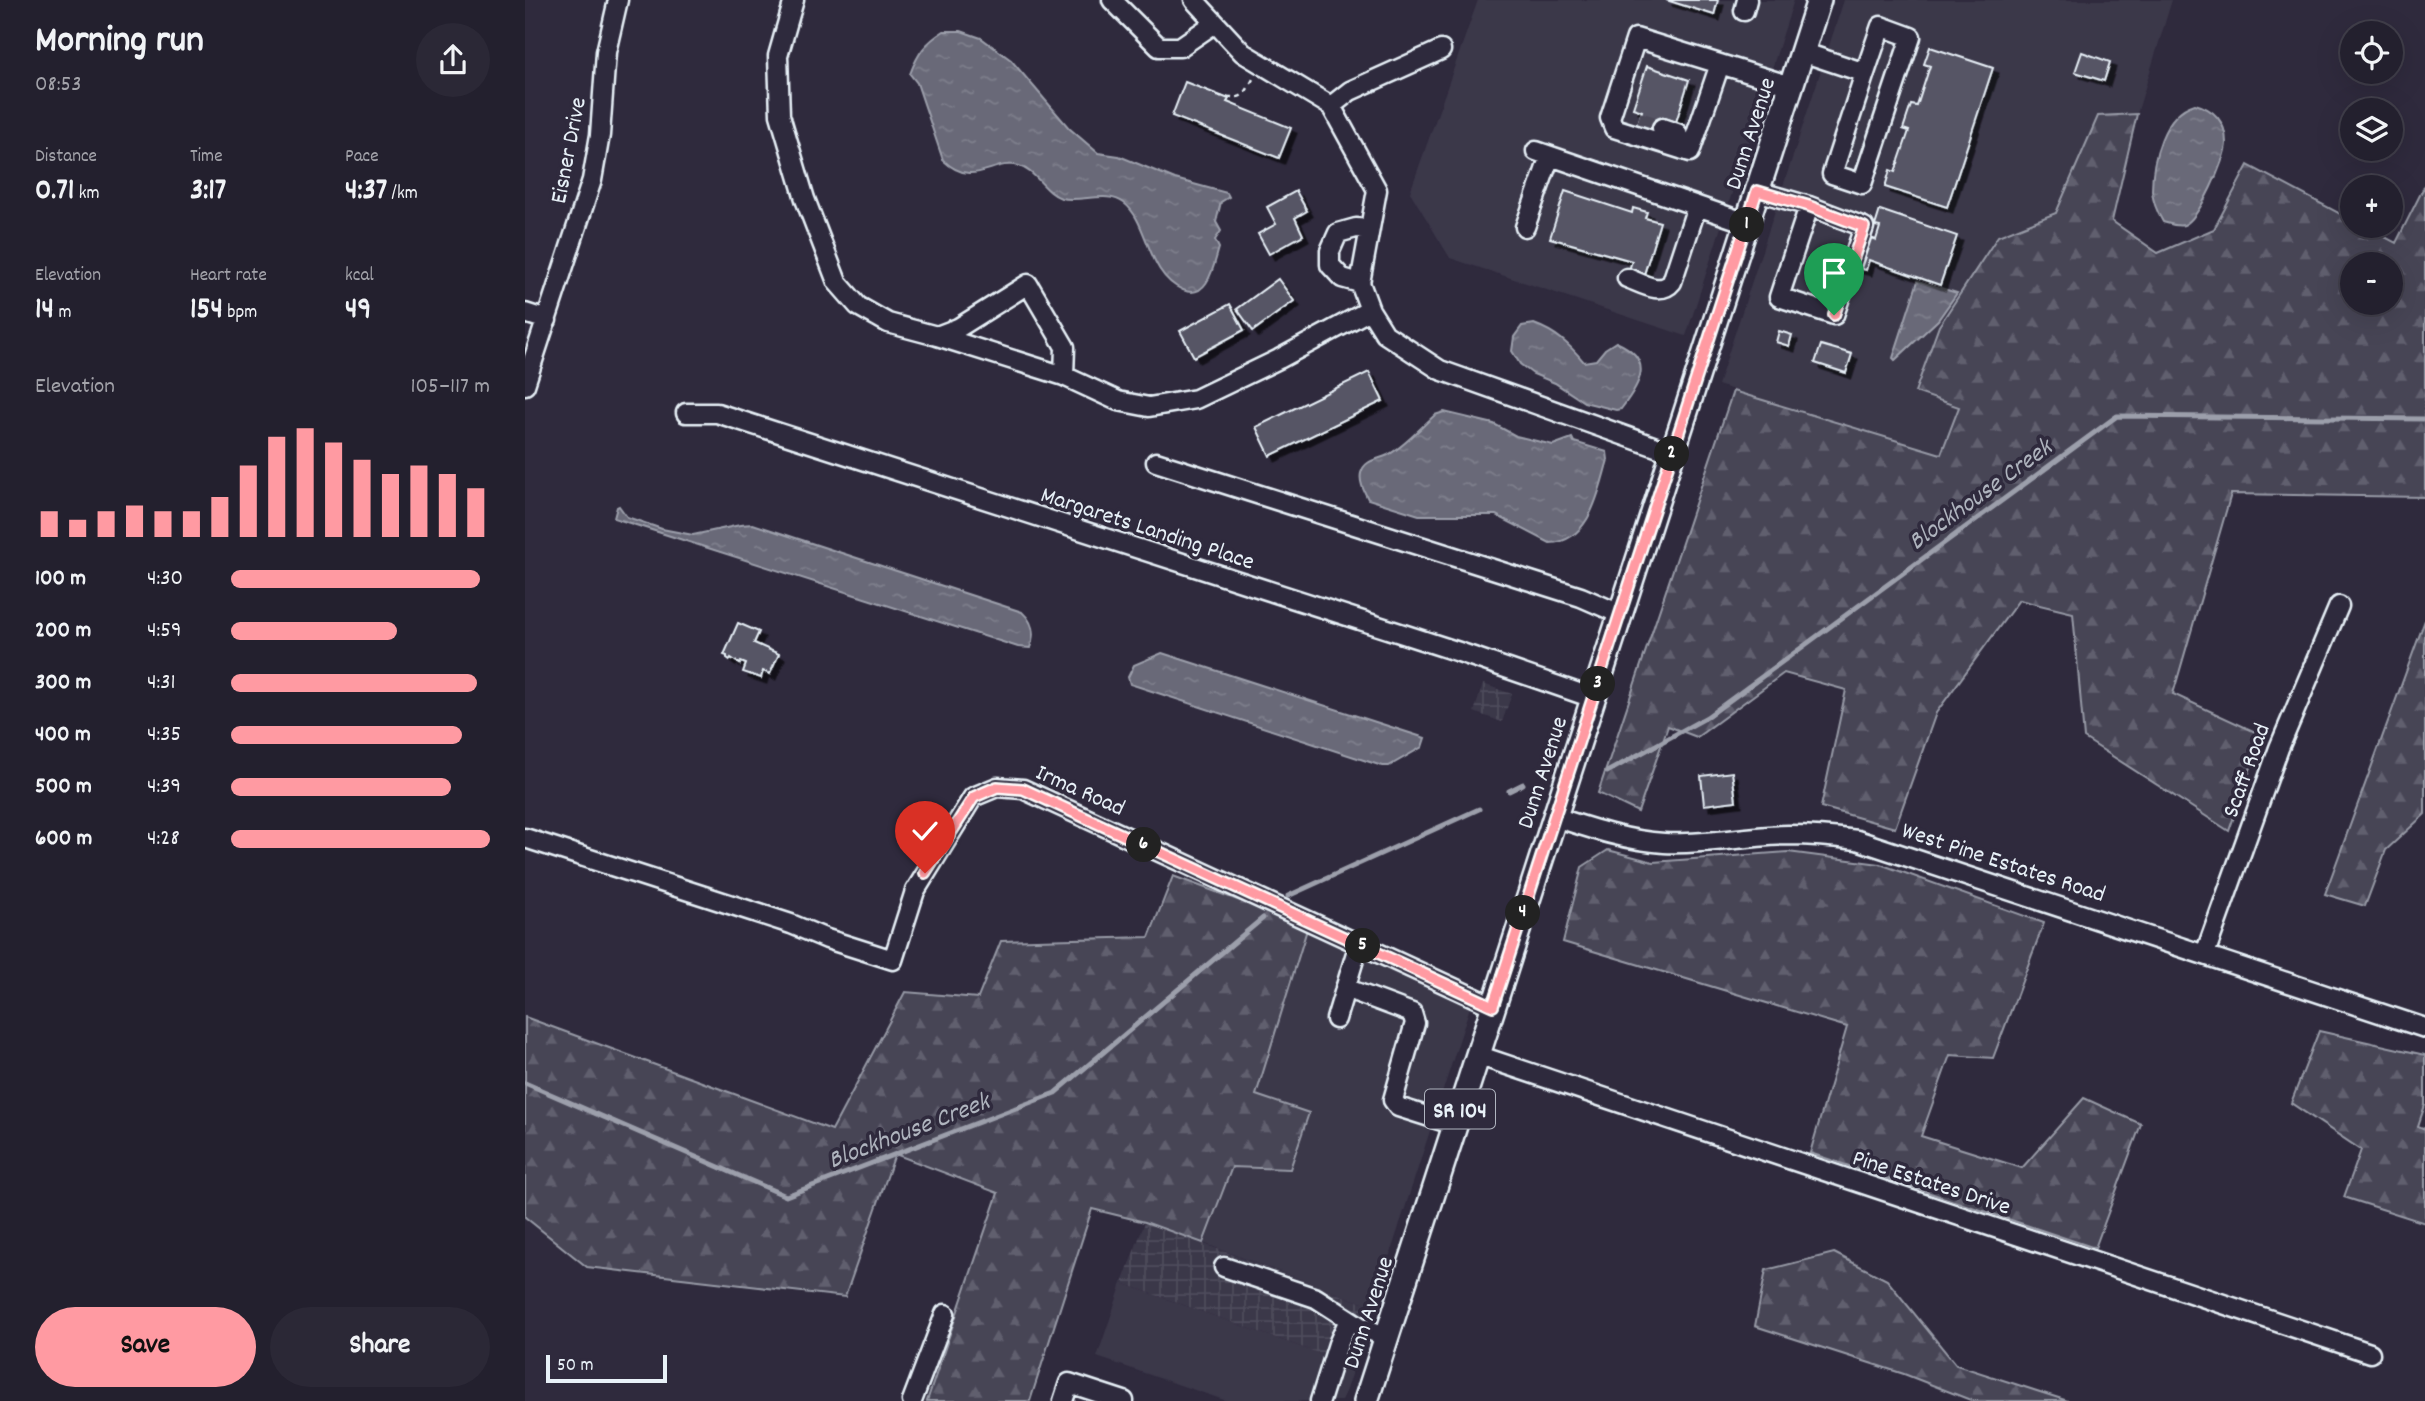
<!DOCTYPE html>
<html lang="en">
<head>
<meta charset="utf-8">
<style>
  :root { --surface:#23202e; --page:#2b2836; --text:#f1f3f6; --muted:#a3a3aa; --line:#403e4a; --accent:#ff9aa2 }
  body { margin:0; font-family:Dekko,sans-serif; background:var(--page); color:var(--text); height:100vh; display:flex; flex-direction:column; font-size:26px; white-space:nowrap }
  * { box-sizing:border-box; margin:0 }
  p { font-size:23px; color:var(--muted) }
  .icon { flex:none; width:38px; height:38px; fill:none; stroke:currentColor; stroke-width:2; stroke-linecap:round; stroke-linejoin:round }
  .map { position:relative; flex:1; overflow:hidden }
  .sheet { display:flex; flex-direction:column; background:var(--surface); width:525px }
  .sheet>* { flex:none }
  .tools { position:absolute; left:1815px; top:21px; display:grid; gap:14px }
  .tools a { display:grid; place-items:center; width:63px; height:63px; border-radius:50%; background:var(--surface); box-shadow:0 7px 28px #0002,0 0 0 2px var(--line); font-size:35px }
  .scale { position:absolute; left:21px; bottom:18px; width:121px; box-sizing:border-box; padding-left:7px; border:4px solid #e8f1f8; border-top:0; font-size:19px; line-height:24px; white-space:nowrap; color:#e8f1f8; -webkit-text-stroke:5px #2f2a3d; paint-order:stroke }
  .pin { position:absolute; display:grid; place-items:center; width:60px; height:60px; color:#fff; margin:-72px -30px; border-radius:50% 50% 50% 0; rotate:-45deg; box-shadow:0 0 7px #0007 }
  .pin .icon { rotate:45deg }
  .km { position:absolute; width:35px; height:35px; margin:-18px; border-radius:50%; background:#222; color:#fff; font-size:19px; line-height:35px; text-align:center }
  .round { display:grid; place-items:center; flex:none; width:74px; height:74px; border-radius:37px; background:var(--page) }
  .summary { display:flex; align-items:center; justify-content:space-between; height:119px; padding:0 35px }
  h1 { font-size:38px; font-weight:800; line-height:52px }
  .stats { display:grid; grid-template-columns:repeat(3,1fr); gap:10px; height:119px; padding:7px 35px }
  .stats div { display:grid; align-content:center }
  .stats b { font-size:30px; font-weight:800 }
  .stats small { font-size:19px; font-weight:400 }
  .stats p { font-size:19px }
  .chart { height:196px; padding:14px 35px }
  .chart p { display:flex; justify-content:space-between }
  .chart svg { width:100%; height:126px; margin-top:7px; stroke:var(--accent); stroke-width:6 }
  .cta { display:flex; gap:14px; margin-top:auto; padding:14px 35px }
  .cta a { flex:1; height:80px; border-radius:42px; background:var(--accent); color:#111; font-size:28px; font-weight:800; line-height:80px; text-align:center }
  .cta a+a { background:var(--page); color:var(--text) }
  ul { padding:0 35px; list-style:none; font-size:23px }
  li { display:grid; grid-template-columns:112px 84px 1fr; align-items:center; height:52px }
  li i { height:18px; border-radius:9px; background:var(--accent) }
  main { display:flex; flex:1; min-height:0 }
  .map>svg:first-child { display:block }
  .built { fill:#3b3749 }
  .industrial { fill:url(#industrial-grid) }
  .forest { fill:url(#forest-firs); stroke:#979aa6; stroke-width:2; fill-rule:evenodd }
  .water { fill:url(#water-ripples); stroke:#9c9fab; stroke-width:2 }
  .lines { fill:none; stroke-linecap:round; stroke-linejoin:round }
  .stream { stroke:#9c9fab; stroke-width:5 }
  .building { fill:#575565; stroke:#e8f1f8; stroke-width:2; filter:url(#shadow) }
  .minor-tunnel { stroke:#4b4859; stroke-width:18; stroke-dasharray:18 9; stroke-linecap:butt }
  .minor-casing { stroke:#e8f1f8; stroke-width:23 }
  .major-casing { stroke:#e8f1f8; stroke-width:28 }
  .path { stroke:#e8f1f8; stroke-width:2.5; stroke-dasharray:5 5; stroke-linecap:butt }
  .minor { stroke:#2f2a3d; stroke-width:18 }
  .major { stroke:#2f2a3d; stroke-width:23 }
  .route-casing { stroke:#fff; stroke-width:14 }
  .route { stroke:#ff9aa2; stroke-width:9 }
  .labels { text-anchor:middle; stroke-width:7; stroke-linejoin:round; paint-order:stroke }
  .shield { fill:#2f2a3d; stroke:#b0b5c0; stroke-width:2 }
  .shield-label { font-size:23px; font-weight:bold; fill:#e8f1f8 }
  .street-label { font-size:24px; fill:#e8f1f8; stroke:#2f2a3d }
  .water-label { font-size:26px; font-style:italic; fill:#afb4be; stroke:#2f2a3d }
</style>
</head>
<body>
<main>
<section class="sheet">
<div class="summary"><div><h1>Morning run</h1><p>08:53</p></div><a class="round"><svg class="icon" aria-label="share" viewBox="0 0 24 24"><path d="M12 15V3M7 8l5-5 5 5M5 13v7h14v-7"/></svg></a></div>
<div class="stats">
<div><p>Distance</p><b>0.71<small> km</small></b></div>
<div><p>Time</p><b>3:17</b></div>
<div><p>Pace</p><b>4:37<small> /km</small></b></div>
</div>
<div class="stats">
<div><p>Elevation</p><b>14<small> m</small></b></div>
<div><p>Heart rate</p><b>154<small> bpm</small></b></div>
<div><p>kcal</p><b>49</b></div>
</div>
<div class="chart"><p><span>Elevation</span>105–117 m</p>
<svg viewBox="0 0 160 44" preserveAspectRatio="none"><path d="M5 44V35M15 44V38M25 44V35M35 44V33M45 44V35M55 44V35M65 44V30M75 44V19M85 44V9M95 44V6M105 44V11M115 44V17M125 44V22M135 44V19M145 44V22M155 44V27"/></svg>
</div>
<ul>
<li><b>100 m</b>4:30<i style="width:96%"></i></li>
<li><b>200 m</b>4:59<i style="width:64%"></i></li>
<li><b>300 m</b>4:31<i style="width:95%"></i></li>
<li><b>400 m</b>4:35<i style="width:89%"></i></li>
<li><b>500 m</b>4:39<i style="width:85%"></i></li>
<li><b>600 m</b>4:28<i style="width:100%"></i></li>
</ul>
<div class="cta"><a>Save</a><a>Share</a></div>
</section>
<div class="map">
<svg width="1900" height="1401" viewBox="0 0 1900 1401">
  <defs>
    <pattern id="industrial-grid" width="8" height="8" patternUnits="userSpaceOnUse" patternTransform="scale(1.75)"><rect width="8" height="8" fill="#3b3749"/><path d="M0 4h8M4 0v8" fill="none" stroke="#4e4b5b"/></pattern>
    <pattern id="forest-firs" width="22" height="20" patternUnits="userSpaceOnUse" patternTransform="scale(1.75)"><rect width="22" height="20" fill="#464455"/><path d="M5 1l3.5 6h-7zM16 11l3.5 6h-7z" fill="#615f6e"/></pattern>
    <pattern id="water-ripples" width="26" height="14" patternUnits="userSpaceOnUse" patternTransform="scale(1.75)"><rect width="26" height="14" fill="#696978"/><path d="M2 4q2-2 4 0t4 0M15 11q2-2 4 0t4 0" fill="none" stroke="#7e7f8c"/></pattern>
    <filter id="shadow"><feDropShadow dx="5.5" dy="5.5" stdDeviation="0" flood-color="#0009"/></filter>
  </defs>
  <rect width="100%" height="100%" fill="#2f2a3d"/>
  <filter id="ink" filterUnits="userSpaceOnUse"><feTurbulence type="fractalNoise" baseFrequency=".0143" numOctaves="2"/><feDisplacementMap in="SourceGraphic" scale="14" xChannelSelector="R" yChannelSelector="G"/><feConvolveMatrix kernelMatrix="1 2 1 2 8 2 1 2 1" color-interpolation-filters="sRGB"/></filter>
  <g filter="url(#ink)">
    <path class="built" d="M953,0H1269L1161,336L925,258L885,192Z
      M1319,0H1647L1612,114L1573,116L1531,213L1473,236L1434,407L1416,455L1193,385Z
      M783,926L946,1004L848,1307L678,1243L707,1167L765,1169L784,1114L730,1095Z
      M597,1283L829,1366L817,1401H702L572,1357Z"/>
    <path class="industrial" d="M958,684L987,694L977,722L949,712Z
      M620,1222L848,1307L829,1366L597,1283Z"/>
    <path class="forest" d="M1612,114L1587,221L1633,253L1689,229L1723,165L1827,220V226H1839L1871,243L1900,185V497L1706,494L1648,694L1737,735L1704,831L1559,738L1548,613L1494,600L1411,713L1370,828L1296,807L1321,690L1259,673L1172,737L1143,726L1113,812L1073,793L1208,391L1416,454L1434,407L1390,392L1414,326L1473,236L1531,213L1573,116ZM1827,264H1866V303H1827Z
      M1900,620V814L1861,850L1840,906L1800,894Z
      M1083,850L1128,862L1263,852L1355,864L1519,923L1468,1058L1425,1055L1396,1136L1497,1168L1559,1098L1616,1124L1570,1248L1285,1153L1322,1027L1038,942L1057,867Z
      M648,876L783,926L731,1095L784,1113L765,1169L707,1167L678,1243L620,1222L567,1209L505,1401H402L473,1193L370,1154L320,1297L62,1267L0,1217V1017L307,1130L380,992L453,998L476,941L624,937Z
      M1794,1031L1900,1055V1105L1893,1126L1900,1129V1223L1819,1197L1836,1150L1766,1103Z
      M1309,1253L1362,1280L1431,1365L1543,1401H1448L1379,1374L1230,1326L1241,1270Z"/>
    <path class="water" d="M419,31H436L456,38L486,60L544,128L573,153L594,156L650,179L702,193L704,197L696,202L691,222L696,231L690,240L694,248C689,264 683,301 658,290C621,274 624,222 599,203C583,190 555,203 536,198C520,193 511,171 494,166C468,158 449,190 418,160L392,83L385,74C393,53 400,43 419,31Z
      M1670,104C1689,109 1701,122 1701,143C1701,159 1674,219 1659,225C1652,227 1645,224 1638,222C1632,212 1628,202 1627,191C1627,160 1638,113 1670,104Z
      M1393,281L1432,293L1413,320L1370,360L1368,358Z
      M1009,324C1031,332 1044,344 1059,362L1071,360L1080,349L1091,342C1130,359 1116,383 1096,409L1091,410L1059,402L1030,383L1008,374L995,364L987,351L989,337L997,326Z
      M919,412L969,424L991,436L1028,445L1047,438L1049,442L1082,452L1083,460C1074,489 1066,542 1025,543L971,515H894L843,499C839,491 834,482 836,473C840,459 853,460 863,455C880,446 895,428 910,415Z
      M94,506L102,517L137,529L168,535L215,525L228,524L497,612C508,622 511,633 505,648L493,647L89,518L92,507Z
      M637,653L900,738L897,747L864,766H857L605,684L603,677L609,665Z"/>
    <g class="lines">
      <path class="stream" d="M1082,772L1182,717L1592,416L1900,419
        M984,791L998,784
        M763,896L954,809
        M0,1083L261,1196L530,1093L738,918"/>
    </g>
    <path class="building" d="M1141,0H1193L1189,15Z
      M1405,47L1468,68L1422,207L1360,187L1365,170L1370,172L1384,131L1378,129L1386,105L1392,106L1405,66L1399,64Z
      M1557,52L1585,62L1579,81L1550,72Z
      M1122,66L1164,80L1151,122L1140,118L1133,140L1110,133L1117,111L1108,108Z
      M660,82L704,99L702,102L766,128L754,158L647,116Z
      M771,191L782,211L770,218L778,235L744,254L733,234L751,224L742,207Z
      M1040,191L1107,213L1108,208L1122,212L1120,218L1135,222L1117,281L1102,276L1107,261L1025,238Z
      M1355,210L1432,236L1415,285L1344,260L1341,270L1333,268L1343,237L1351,240L1355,227L1350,226Z
      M753,279L769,301L728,331L712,309Z
      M705,304L719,330L669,357L655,331Z
      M1254,331L1267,335L1264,346L1251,342Z
      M1296,345L1327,354L1321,373L1290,363Z
      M844,372L858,401L745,456L731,427Z
      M213,623L234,632L229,643L254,654L245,674L238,671L236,678L218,672L221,664L216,662L215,664L206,658L205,660L202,658V656L199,655Z
      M1207,772L1211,801L1179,805L1176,776Z"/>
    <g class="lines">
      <path class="minor-tunnel" d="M1113,121L1137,128"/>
      <g class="minor-casing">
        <path id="minor" d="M269,0L253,56L255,115L280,199L312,282L333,306L363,323L412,336L433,328L503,284L540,347L539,376L593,401L624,407L671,399L754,359L845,310
          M587,0L634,47H655L690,23
          M669,0L718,53L806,106L852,190L835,283L845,310L860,334L915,370L1148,453
          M1219,11L1222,0
          M1277,52L1340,73L1356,26L1386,37L1337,184L1307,174L1340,73
          M1195,64L1165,152L1089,128L1085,118L1111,38L1266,86
          M806,106L825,91L916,50
          M1137,128L1152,133L1158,150
          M1011,151L1222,223
          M1232,191L1284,206L1339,227L1309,315L1254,297L1284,206
          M1000,227L1025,156
          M1102,278C1116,283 1136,296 1147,282L1172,206
          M835,283L817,278L805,265V251L813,233L831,228L845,229
          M0,313L22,320
          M412,336L539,376
          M0,385L67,180L75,135L81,52L93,0
          M161,413H192L934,652L1068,698
          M631,462L1056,597L1095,614
          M1030,817C1064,828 1103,841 1139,843C1181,845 1221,836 1263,835C1286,835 1309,837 1332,840L1900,1028
          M0,838L266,924L302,939L368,960L390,891L448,797L472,787L498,789L968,1006
          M1680,954L1754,748L1814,606
          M820,988L887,1013L890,1023L868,1100L873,1107L930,1125
          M811,1019L834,943
          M952,1055L1845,1353
          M699,1267L791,1298L836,1327L862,1337
          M387,1401L420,1314
          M538,1401L544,1383L599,1401
          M795,1401L813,1344L824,1320"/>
      </g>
      <g class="major-casing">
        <path id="major" d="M841,1401L1294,0"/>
      </g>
      <path class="path" d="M692,96C716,97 716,102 728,79"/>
      <use href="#minor" class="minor"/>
      <use href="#major" class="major"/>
    </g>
  </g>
  <g class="lines" filter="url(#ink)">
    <g class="route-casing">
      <path id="route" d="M400,873L449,797L472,787L498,789L968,1006L1232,191L1284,206L1339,227L1309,315"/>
    </g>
    <use href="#route" class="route"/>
  </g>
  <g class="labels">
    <rect class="shield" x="900" y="1089.5" width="70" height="39" rx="5"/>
    <g class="shield-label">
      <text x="935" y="1117">SR 104</text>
    </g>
    <g class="street-label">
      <text transform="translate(1224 133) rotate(-72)" y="8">Dunn Avenue</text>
      <text transform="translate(42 150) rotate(-79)" y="8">Eisner Drive</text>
      <text transform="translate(623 527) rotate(18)" y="8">Margarets Landing Place</text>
      <text transform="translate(1720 770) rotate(-70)" y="8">Scaff Road</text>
      <text transform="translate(1016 772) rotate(-72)" y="8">Dunn Avenue</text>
      <text transform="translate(556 789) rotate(24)" y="8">Irma Road</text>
      <text transform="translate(1479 861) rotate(18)" y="8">West Pine Estates Road</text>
      <text transform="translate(1407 1181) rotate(18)" y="8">Pine Estates Drive</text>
      <text transform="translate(842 1312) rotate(-72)" y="8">Dunn Avenue</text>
    </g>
    <g class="water-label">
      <text transform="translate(1454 493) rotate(-36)" y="9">Blockhouse Creek</text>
      <text transform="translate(383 1129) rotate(-21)" y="9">Blockhouse Creek</text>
    </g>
  </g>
</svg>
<div class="tools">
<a><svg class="icon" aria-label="locate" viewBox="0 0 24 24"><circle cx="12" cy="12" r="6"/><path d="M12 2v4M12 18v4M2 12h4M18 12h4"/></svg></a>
<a><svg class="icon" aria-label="layers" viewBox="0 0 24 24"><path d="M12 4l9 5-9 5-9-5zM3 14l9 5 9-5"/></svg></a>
<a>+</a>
<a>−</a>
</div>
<div class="scale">50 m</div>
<div class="pin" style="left:1309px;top:315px;background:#1e9e55"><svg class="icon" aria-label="arrive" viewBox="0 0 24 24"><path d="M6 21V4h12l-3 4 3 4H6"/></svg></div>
<div class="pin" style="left:400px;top:873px;background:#d93025"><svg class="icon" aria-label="check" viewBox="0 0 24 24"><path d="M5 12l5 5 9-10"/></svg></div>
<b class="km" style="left:1222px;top:225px">1</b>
<b class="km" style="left:1147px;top:454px">2</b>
<b class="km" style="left:1073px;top:684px">3</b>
<b class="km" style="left:998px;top:913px">4</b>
<b class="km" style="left:838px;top:946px">5</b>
<b class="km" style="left:619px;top:845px">6</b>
</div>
</main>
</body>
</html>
